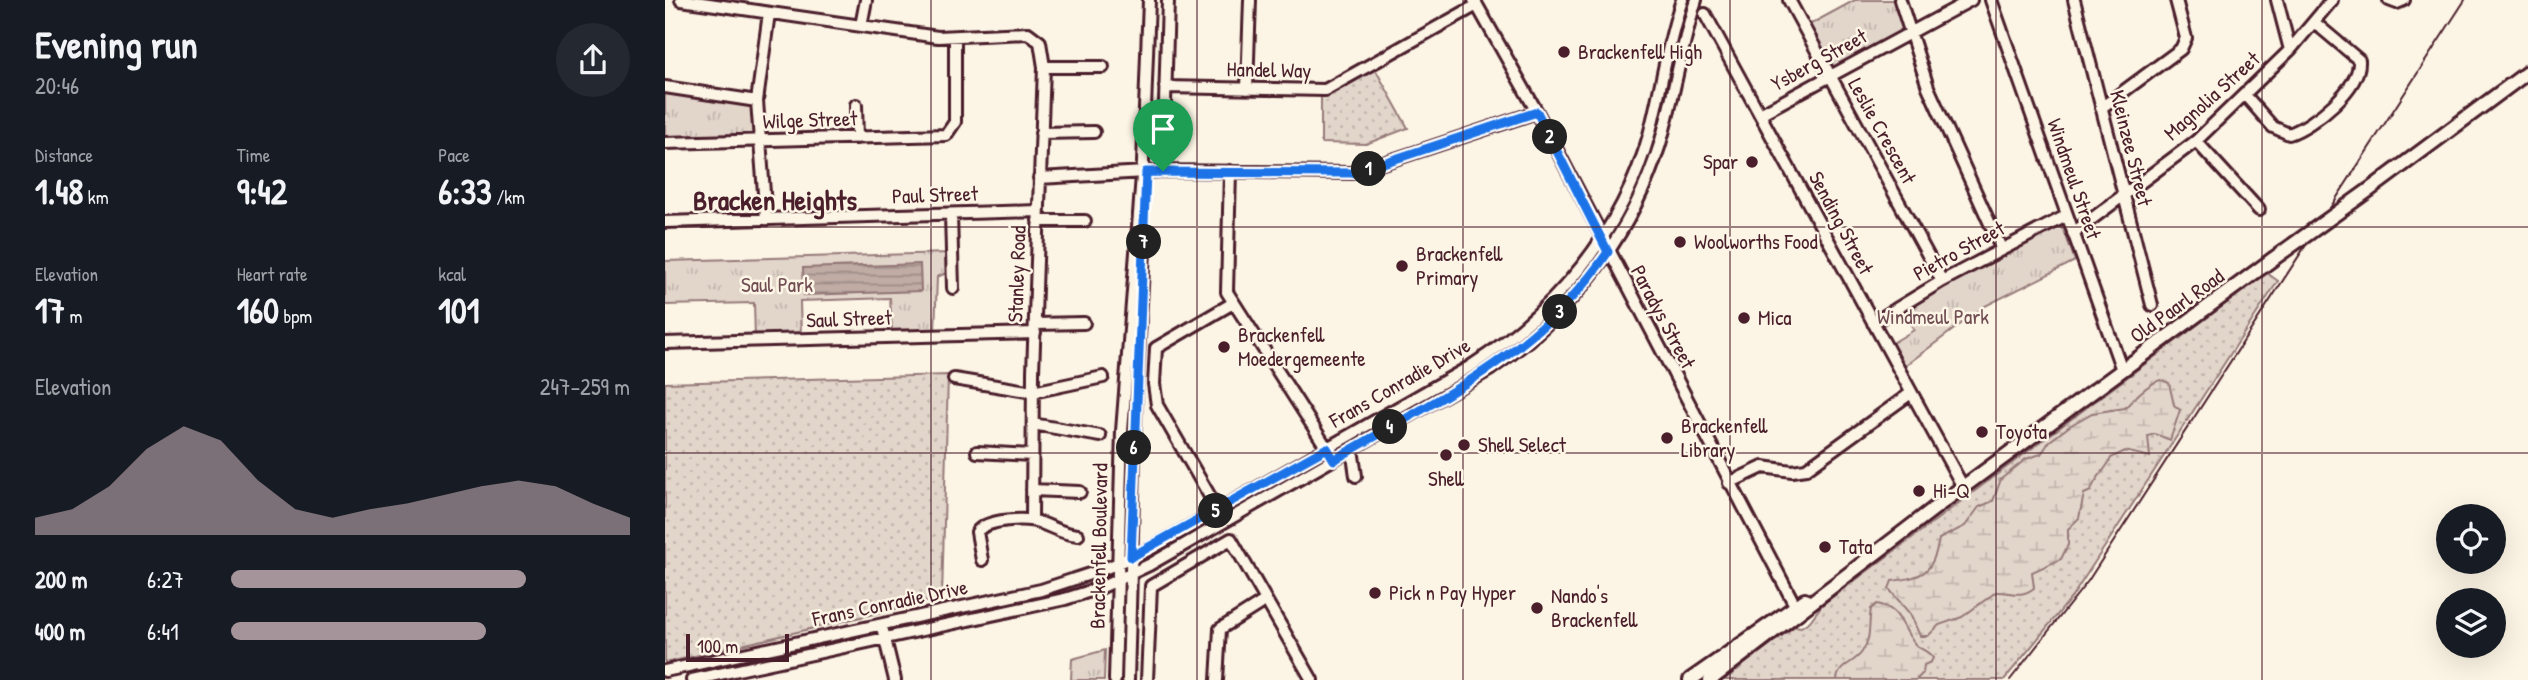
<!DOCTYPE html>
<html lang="en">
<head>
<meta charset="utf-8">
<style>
  :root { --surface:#171b24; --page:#242831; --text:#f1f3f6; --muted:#9ea1a6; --accent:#a6949b }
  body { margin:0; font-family:"Patrick Hand",sans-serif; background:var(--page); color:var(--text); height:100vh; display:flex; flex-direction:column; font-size:26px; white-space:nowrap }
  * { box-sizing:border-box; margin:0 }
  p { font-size:23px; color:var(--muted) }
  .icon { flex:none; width:38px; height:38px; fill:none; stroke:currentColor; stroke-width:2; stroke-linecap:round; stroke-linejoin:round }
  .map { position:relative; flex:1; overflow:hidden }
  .drawer { display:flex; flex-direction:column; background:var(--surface); width:665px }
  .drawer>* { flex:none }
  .tools { position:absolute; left:1771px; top:504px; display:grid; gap:14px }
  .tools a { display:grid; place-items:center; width:70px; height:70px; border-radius:50%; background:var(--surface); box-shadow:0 7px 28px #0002; font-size:35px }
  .scale { position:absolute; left:21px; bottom:18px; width:103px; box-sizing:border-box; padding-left:7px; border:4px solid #4a1f2b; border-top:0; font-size:19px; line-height:24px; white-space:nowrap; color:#4a1f2b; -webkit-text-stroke:5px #fcf5e5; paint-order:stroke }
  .pin { position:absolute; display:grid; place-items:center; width:60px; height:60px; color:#fff; margin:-72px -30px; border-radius:50% 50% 50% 0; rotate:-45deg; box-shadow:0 0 7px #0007 }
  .pin .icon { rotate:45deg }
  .km { position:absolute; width:35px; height:35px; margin:-18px; border-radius:50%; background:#222; color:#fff; font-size:19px; line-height:35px; text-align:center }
  .round { display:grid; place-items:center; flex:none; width:74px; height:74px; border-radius:37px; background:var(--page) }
  .head { display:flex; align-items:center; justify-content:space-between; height:119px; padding:0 35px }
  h1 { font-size:38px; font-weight:700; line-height:52px }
  .metrics { display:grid; grid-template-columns:repeat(3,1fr); gap:10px; height:119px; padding:7px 35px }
  .metrics div { display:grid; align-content:center }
  .metrics b { font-size:35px; font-weight:700 }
  .metrics small { font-size:19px; font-weight:400 }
  .metrics p { font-size:19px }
  .chart { height:196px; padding:14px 35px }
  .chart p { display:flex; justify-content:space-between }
  .chart svg { width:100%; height:126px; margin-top:7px; fill:var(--accent); opacity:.7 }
  ul { padding:0 35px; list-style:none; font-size:23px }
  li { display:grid; grid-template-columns:112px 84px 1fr; align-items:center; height:52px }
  li i { height:18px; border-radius:9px; background:var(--accent) }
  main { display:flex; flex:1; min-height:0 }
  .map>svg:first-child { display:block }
  .grass { fill:url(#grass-dots); stroke:#967a7a; stroke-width:2 }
  .wetland { fill:url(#wetland-marsh); stroke:#967a7a; stroke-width:2 }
  .park { fill:url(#park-tufts); stroke:#967a7a; stroke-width:2 }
  .water { fill:url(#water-rules); stroke:#917474; stroke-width:2 }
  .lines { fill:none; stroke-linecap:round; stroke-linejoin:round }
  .minor-casing { stroke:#4a1f2b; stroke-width:16 }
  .major-casing { stroke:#4a1f2b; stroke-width:18 }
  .minor { stroke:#fcf5e5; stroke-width:10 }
  .major { stroke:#fcf5e5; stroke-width:12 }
  .rail { stroke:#4a1f2b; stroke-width:2 }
  .major-bridge-casing { stroke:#4a1f2b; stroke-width:18; stroke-linecap:butt }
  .major-bridge { stroke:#fcf5e5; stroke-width:12 }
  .route-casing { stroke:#fff; stroke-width:14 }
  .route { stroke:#1a73e8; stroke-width:9 }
  .grid { fill:none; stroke:#4a1f2b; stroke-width:2; stroke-opacity:0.55 }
  .poi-dot { fill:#4a1f2b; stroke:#fcf5e5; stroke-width:2.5 }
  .labels { text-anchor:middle; stroke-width:5; stroke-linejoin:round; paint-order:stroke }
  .poi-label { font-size:21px; fill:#4a1f2b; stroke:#fcf5e5; text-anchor:start }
  .street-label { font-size:21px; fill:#4a1f2b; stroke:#fcf5e5 }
  .park-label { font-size:21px; fill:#704c53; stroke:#fcf5e5 }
  .district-label { font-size:28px; font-weight:bold; fill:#4a1f2b; stroke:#fcf5e5 }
</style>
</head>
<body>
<main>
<section class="drawer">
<div class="head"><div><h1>Evening run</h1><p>20:46</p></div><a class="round"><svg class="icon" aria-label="share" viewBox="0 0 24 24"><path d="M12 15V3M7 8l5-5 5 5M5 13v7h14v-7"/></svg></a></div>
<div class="metrics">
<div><p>Distance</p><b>1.48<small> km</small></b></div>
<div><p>Time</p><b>9:42</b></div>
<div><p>Pace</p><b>6:33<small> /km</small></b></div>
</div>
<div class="metrics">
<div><p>Elevation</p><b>17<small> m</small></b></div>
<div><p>Heart rate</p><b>160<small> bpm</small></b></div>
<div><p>kcal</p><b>101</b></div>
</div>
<div class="chart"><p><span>Elevation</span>247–259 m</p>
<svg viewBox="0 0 160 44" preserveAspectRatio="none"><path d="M0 44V38L10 35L20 27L30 14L40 6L50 11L60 25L70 35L80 38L90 35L100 33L110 30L120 27L130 25L140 27L150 33L160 38V44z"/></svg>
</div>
<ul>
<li><b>200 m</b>6:27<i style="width:74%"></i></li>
<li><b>400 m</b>6:41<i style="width:64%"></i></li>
</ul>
</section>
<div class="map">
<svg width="1863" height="680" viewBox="0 0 1863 680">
  <defs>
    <pattern id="grass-dots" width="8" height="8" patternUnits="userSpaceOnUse" patternTransform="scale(1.75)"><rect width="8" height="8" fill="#e2d5ca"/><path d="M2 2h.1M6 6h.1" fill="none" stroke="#c3b6ae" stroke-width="1.8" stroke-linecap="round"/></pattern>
    <pattern id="wetland-marsh" width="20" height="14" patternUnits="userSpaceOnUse" patternTransform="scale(1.75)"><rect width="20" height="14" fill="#e2d5ca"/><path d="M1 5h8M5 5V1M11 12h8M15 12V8" fill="none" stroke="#c3b6ae"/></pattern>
    <pattern id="park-tufts" width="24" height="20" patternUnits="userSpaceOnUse" patternTransform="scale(1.75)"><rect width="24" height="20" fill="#e2d5ca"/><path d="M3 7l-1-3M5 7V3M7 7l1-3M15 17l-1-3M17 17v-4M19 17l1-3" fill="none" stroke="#c3b6ae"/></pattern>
    <pattern id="water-rules" width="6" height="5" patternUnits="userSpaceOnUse" patternTransform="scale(1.75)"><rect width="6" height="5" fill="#c0aca5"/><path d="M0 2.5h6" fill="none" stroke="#9e8b87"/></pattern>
  </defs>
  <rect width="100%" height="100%" fill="#fcf5e5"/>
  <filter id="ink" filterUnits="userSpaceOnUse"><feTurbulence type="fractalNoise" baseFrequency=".0143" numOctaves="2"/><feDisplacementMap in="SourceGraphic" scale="14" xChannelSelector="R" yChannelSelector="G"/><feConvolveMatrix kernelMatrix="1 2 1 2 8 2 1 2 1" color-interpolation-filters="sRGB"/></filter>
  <g filter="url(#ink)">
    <path class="grass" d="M709,67L743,128L701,144L656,143V95Z
      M1602,273L1613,281L1407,597L1339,680H1058L1130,626L1136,627L1145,621L1157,605Z
      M283,375L277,598L0,663V383Z"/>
    <path class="wetland" d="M1496,380L1504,383L1509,405L1515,410L1505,440L1490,434L1483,436L1485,457L1460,451L1446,458C1441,471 1429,478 1426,491L1419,494L1414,518L1403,529V545L1396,559L1367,572L1369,588C1355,599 1346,591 1331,592L1297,617L1274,625L1263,636H1255L1245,614L1224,589L1227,581C1260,577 1268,572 1274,539L1300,526L1314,507L1328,501L1336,479L1361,459L1376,454L1385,441L1406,425L1427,413L1460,408C1469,398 1483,383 1496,380Z
      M1212,604C1236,608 1237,629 1250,644C1255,650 1263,650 1268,658L1266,662L1259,665L1258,673L1251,680H1172C1173,665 1190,663 1197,652C1207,638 1203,624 1206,609Z"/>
    <path class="park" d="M1190,0H1232L1239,27L1236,33L1169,67L1165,65L1142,26Z
      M0,92L87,105L90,130L85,136L0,139Z
      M1395,226L1399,230L1410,261L1320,306L1237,368L1224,345L1249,330L1238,311L1286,281Z
      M284,253V272L272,277L270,332L227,333L225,298L135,301L136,336L90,338L89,303L0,305V261Z
      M440,650L439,680H406L407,659Z"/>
    <path class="water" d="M255,264L256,291L139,295L138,268Z"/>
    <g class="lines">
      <g class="minor-casing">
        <path id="minor" d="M16,0L273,37L363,33L375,42L379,67L368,372L367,520
          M809,0L872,112L1134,613
          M1124,0L1277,281
          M1235,0L1263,87L1336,248
          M1326,0L1457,370
          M1409,0L1487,305
          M1612,0L1625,50
          M1724,0L1732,3L1739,0
          M1040,14L1298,487
          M196,26L201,0
          M379,67H438
          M0,87L92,101
          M500,87L660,90L812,5
          M582,89L585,0
          M1580,95L1608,127L1624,134C1648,126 1696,88 1694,60L1650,23
          M191,105L192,138
          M1436,108L1516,49L1521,38L1511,0
          M1095,114L1306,0
          M376,133L429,132
          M1531,141L1594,210
          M0,143L281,135L290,122V38
          M498,171L503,0
          M565,171L562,292L665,453
          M374,178L498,171L688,173L872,112
          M286,214L288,288
          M101,219L92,101L104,13
          M373,221H420
          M0,222L373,211
          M1408,233L1531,141L1625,50L1667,0
          M1208,323L1277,281L1401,216
          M370,324L419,323
          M0,343L370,333
          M289,379L368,392L438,377
          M368,424L435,436
          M687,449L691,476
          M312,452L367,455
          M1064,483L1098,467L1127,471L1141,469L1246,393
          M367,490L415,492
          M547,500L492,405L489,384L491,348L568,303
          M317,560L312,532C321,519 362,517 376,523C390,528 397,534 413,535
          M218,631L230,680
          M0,671L376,590L437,570L485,549L806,366C890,311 957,233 984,135C996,90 1002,43 1017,0
          M27,680L400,599L435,588L484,565L826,369C905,315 966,237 995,144C1009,97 1016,47 1031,0
          M450,680L457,431L478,163L484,0
          M463,680L471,389L480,235
          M482,680L486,586L566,539L647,680
          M552,680L555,629L601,600"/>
      </g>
      <g class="major-casing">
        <path id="major" d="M1704,190L1863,72
          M1025,680L1140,600
          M1045,680L1275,504L1608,259"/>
      </g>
      <use href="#minor" class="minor"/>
      <use href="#major" class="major"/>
      <path class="rail" d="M1345,680L1423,581L1800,0"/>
      <g class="major-bridge-casing">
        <path id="major-bridge" d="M1608,259L1704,190"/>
      </g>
      <use href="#major-bridge" class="major-bridge"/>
    </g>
  </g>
  <g class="lines" filter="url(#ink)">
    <g class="route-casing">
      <path id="route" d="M872,112L943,252C874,354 772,399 669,460L662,448L466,557L481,172L688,173Z"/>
    </g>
    <use href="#route" class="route"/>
  </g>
  <path class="grid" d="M266,0V680M532,0V680M798,0V680M1065,0V680M1331,0V680M1597,0V680M0,227H1863M0,453H1863"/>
  <g class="poi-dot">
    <circle cx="899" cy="52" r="7"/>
    <circle cx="1087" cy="162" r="7"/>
    <circle cx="1015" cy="242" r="7"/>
    <circle cx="737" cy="266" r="7"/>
    <circle cx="1079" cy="318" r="7"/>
    <circle cx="559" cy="347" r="7"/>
    <circle cx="1317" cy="432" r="7"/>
    <circle cx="1002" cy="438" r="7"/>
    <circle cx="799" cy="445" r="7"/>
    <circle cx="781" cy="455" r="7"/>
    <circle cx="1254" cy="491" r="7"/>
    <circle cx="1160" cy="547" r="7"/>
    <circle cx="710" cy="593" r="7"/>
    <circle cx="872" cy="608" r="7"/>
  </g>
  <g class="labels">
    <g class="poi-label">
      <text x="913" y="59">Brackenfell High</text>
      <text x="1073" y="169" text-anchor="end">Spar</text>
      <text x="1029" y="249">Woolworths Food</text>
      <text x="751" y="261">Brackenfell<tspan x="751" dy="24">Primary</tspan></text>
      <text x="1093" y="325">Mica</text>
      <text x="573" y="342">Brackenfell<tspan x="573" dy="24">Moedergemeente</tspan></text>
      <text x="1016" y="433">Brackenfell<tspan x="1016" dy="24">Library</tspan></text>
      <text x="1331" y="439">Toyota</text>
      <text x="813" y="452">Shell Select</text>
      <text x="781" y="486" text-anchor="middle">Shell</text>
      <text x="1268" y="498">Hi-Q</text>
      <text x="1174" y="554">Tata</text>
      <text x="724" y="600">Pick n Pay Hyper</text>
      <text x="886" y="603">Nando's<tspan x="886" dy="24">Brackenfell</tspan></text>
    </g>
    <g class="street-label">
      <text transform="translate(1154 60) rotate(-29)" y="7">Ysberg Street</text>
      <text transform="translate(604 70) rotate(1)" y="7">Handel Way</text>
      <text transform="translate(1547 96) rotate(-42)" y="7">Magnolia Street</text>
      <text transform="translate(145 120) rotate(-2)" y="7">Wilge Street</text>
      <text transform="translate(1217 131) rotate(61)" y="7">Leslie Crescent</text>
      <text transform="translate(1466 148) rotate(76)" y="7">Kleinzee Street</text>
      <text transform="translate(1409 179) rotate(71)" y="7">Windmeul Street</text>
      <text transform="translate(270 195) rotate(-2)" y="7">Paul Street</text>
      <text transform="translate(1176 223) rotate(62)" y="7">Sending Street</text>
      <text transform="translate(1294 251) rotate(-29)" y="7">Pietro Street</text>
      <text transform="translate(352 274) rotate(-88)" y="7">Stanley Road</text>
      <text transform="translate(1512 306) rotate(-36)" y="7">Old Paarl Road</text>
      <text transform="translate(998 317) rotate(62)" y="7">Paradys Street</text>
      <text transform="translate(184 319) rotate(-2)" y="7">Saul Street</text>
      <text transform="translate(735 383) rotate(-30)" y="7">Frans Conradie Drive</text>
      <text transform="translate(434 546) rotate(-89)" y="7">Brackenfell Boulevard</text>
      <text transform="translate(225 603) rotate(-12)" y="7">Frans Conradie Drive</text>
    </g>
    <g class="park-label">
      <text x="112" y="292">Saul Park</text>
      <text x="1268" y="324">Windmeul Park</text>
    </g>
    <g class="district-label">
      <text x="110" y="210">Bracken Heights</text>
    </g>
  </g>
</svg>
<div class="tools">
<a><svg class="icon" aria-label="locate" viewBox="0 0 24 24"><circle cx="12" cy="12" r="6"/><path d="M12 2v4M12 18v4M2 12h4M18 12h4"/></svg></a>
<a><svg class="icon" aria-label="layers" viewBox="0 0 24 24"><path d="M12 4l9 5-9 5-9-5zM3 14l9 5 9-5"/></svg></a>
</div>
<div class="scale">100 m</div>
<div class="pin" style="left:498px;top:171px;background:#1e9e55"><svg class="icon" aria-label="arrive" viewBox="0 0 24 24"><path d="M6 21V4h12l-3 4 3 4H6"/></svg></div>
<b class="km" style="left:704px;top:169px">1</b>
<b class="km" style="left:885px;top:137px">2</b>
<b class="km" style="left:895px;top:312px">3</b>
<b class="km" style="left:725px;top:427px">4</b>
<b class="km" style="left:551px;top:511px">5</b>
<b class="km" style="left:469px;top:448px">6</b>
<b class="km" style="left:479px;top:242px">7</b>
</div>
</main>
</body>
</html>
